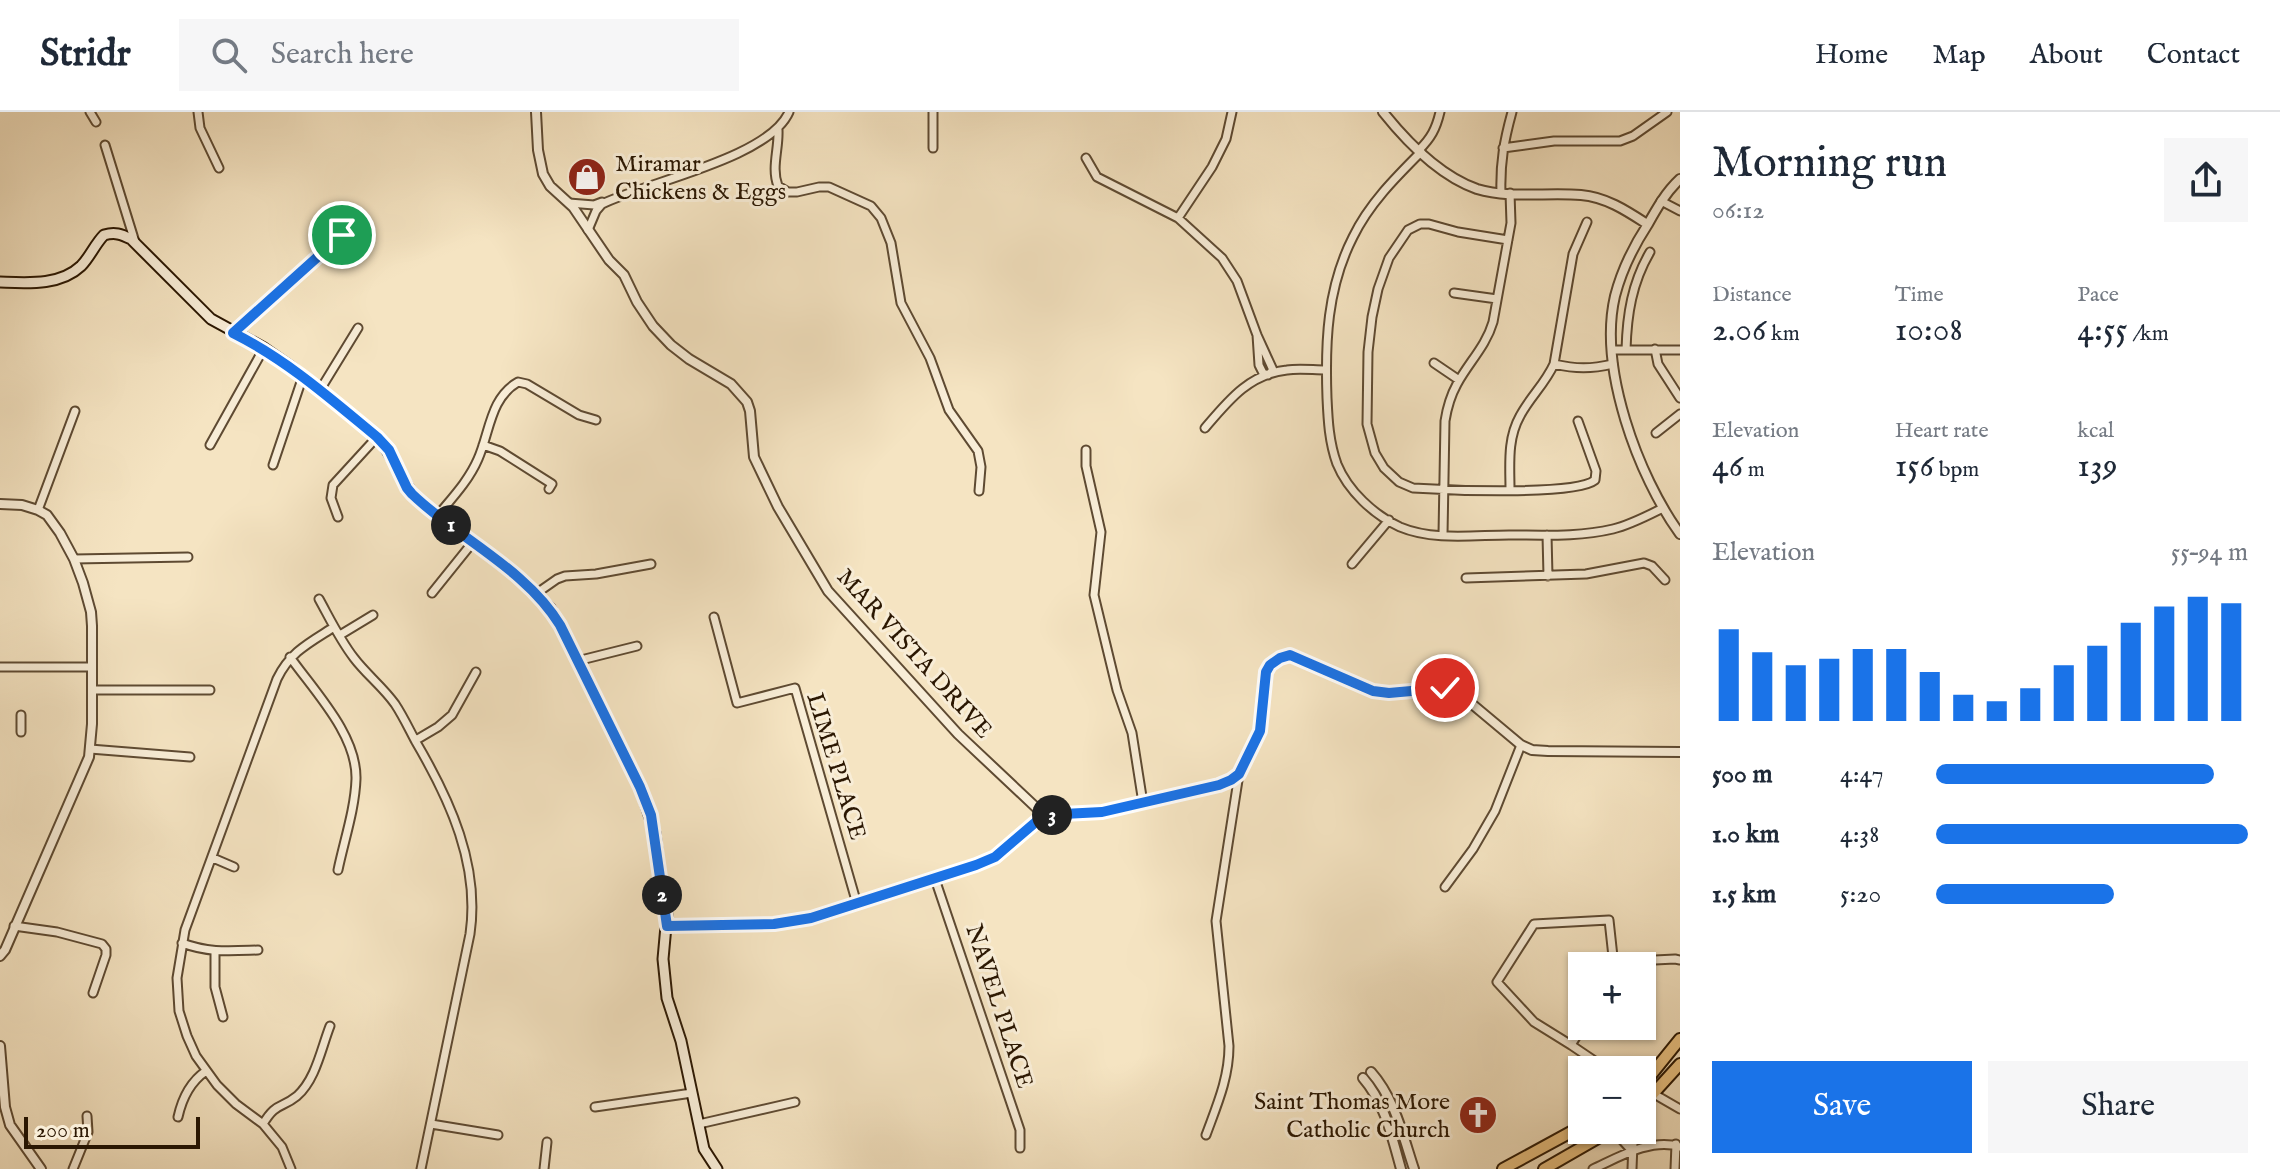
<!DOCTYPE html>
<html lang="en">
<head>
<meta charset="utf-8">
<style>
  :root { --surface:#fff; --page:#f6f6f7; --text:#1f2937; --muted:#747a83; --line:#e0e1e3; --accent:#1a73e8 }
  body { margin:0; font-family:"IM FELL English",serif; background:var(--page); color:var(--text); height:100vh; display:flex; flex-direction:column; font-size:30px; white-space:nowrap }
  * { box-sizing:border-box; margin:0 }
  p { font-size:26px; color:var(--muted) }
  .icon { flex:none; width:44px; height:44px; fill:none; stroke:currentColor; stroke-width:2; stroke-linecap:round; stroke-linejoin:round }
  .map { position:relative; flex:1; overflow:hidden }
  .panel { display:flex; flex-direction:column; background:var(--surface); width:600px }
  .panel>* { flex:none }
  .controls { position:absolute; left:1568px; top:840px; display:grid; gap:16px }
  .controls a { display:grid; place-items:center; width:88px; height:88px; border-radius:0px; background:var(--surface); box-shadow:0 2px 6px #0004; font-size:40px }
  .scale { position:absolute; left:24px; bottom:20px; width:176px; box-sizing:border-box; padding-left:8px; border:4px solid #2b1702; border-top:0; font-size:22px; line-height:28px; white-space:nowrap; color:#2b1702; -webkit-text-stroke:6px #f8edd7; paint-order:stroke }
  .pin { position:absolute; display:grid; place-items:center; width:68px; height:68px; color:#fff; margin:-34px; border:4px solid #fff; border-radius:50%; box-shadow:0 2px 8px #0007 }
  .km { position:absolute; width:40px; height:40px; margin:-20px; border-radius:50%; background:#222; color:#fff; font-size:22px; line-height:40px; text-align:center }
  .round { display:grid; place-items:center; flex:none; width:84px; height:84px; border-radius:0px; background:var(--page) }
  .headline { display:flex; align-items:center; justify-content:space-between; height:136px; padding:0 32px }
  h1 { font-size:44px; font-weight:600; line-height:60px }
  .stats { display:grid; grid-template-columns:repeat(3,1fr); gap:12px; height:136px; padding:8px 32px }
  .stats div { display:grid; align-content:center }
  .stats b { font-size:34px; font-weight:600 }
  .stats small { font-size:22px; font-weight:400 }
  .stats p { font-size:22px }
  .chart { height:224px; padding:16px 32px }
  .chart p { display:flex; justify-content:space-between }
  .chart svg { width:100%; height:144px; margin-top:8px; stroke:var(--accent); stroke-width:6 }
  .action { display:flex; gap:16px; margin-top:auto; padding:16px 32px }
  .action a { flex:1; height:92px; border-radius:0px; background:var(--accent); color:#fff; font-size:32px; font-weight:600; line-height:92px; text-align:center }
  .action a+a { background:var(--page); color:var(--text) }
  ul { padding:0 32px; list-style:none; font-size:26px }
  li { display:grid; grid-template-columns:128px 96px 1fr; align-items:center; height:60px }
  li i { height:20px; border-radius:10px; background:var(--accent) }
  header { display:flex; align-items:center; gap:48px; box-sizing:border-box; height:112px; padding:0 40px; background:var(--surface); border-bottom:2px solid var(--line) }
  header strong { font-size:38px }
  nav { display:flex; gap:44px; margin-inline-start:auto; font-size:28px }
  .search { width:560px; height:72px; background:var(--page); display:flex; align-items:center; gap:20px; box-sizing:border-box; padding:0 28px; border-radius:0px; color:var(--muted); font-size:30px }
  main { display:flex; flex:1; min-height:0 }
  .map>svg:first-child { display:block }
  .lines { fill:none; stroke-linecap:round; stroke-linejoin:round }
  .minor-casing { stroke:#5e4a32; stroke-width:11 }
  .tertiary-casing { stroke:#5e4a32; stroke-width:12 }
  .secondary-casing { stroke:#2b1702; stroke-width:13 }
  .primary-casing { stroke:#2b1702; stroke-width:14 }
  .minor { stroke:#f8edd7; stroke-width:7 }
  .tertiary { stroke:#f8edd7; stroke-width:8 }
  .secondary { stroke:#f8edd7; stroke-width:9 }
  .primary { stroke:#eac281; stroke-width:10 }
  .route-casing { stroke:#fff; stroke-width:16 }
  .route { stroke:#1a73e8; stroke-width:10 }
  .labels { text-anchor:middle; stroke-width:6; stroke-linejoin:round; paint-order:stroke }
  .poi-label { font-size:24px; fill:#2b1702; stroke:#f8edd7; text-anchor:start }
  .street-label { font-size:24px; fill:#2b1702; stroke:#f8edd7 }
</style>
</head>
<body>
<header>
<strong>Stridr</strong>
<div class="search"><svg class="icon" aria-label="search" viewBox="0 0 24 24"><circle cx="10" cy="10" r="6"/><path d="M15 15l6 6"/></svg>Search here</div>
<nav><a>Home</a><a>Map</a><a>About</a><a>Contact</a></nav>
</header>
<main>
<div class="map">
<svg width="1680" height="1057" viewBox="0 0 1680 1057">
  <rect width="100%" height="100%" fill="#f5e4c2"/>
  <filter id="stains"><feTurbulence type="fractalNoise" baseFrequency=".0025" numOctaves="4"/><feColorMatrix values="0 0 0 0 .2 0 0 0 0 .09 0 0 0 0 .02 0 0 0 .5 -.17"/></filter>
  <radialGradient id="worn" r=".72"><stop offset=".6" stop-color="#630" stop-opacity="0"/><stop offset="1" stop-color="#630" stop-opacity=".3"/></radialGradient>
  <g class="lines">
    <g class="minor-casing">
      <path id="minor" d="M90,0L96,10
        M198,0L200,16L219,56
        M778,18C779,37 771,56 778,74L788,80H797L819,75H829L871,94L881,106L891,131L901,191L930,246L949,298L978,339L981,355L979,379
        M105,33L135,130
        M933,36V0
        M1503,36L1554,29H1620L1633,24L1667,0
        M1419,38C1431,26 1436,17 1440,0
        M1421,40C1395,66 1369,92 1353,125C1327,176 1325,230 1327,286C1328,308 1329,330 1337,352C1348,379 1374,403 1400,415C1433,429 1475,423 1509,423C1544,423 1579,425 1613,417C1630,413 1647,404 1663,396
        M1086,46L1097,65L1178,106L1222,146L1237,169L1257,223L1273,258L1268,263L1263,261L1259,253L1257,223
        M1501,81C1500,51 1504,29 1512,0
        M1661,89L1680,99
        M569,91L594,93L602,90
        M1178,106L1212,55L1226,27L1232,0
        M588,118L596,99L602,92C647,70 769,46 789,0
        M1508,128L1458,120L1429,112H1420L1408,118L1389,146L1378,177L1372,205L1368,240L1367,312L1375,341L1384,356L1399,370L1413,376C1444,378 1576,384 1595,368L1596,359L1578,309
        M1454,181L1497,187
        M233,221L342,123
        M1655,237L1658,252L1680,286
        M1612,238H1680
        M1626,238C1627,202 1632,171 1650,140
        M1434,251L1459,268
        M1554,252C1576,257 1591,257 1613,252
        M320,278L358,216
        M1205,316C1228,289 1249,262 1287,258C1299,256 1313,258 1326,258
        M1656,321L1680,302
        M210,333L264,236
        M483,333L500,339L552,372L549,377
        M1086,338V354L1101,420L1094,483L1117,578L1132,621L1143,691
        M273,353L303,264
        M1510,378C1510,353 1507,327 1520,304C1530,285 1545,272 1554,252L1573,142L1587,110
        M38,398L75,299
        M438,403C453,385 469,368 478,347C490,320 490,286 518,270L527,272L579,303L596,308
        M338,405L331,386L333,373L377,325
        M1443,423L1445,309C1447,296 1451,283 1457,272C1469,250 1486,234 1493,210L1511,111L1510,81
        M1547,423L1548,464
        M74,447L188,445
        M1352,452L1389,408
        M1466,466L1586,462L1644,451L1652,454L1665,468
        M432,481L473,430
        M537,481L557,467L565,464L596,462L651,452
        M319,487C330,507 340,528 354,546C366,562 383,575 395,592C403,604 409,617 416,630C450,688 480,753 470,822L421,1057
        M714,505L737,591L795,576L857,792
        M340,523L373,503
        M290,545C315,580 357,623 356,667C355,697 344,729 338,758
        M577,549L637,534
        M0,555H92
        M92,578H210
        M21,620V603
        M416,628L438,615L452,603L476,560
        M90,637L190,645
        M213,746L234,755
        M935,767L1020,1018V1036
        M1445,775L1473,737L1495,699L1521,633
        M14,814L57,820L102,832L106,837V843L93,881
        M182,831C209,841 229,839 258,838
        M215,840V875L223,905
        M1614,850L1675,847L1680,848
        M1642,897L1646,900
        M1583,914L1571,933L1608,958
        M1571,933L1534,910L1497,870L1534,812L1609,808L1614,854
        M1654,982L1680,997
        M595,995L692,981
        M178,1005C182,987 190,970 206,959
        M263,1012C276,990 281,997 297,984C316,967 321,937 330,914
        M431,1012L498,1023
        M699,1012L795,990
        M1613,1018L1632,1039
        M1626,1018L1633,1032L1632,1057
        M1206,1023C1217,993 1229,966 1229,934L1216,809L1239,662
        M73,1057L88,1020L87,1004
        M291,1057L282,1035L263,1012L236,992L217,973L196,944L187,924L179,899L177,866L185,818L277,567C290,540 309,531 334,515
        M544,1057L547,1030
        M1593,1057C1617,1046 1652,1025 1680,1035
        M1675,1057L1676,1032"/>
    </g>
    <g class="tertiary-casing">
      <path id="tertiary" d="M536,0L538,38L543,62L550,74L573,95L609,148L624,163L637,190L653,214L671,233L689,247L731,272L747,290L750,299L754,345L778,395L828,479L958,622L1044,703
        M1383,0C1407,30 1440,64 1477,77C1510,87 1547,80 1581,83C1606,85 1627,99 1647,112
        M1680,67C1666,80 1657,96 1648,112C1633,135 1622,157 1615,184C1598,256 1638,364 1680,422
        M0,392L22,393L38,398L47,403L60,421L74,447L83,471L91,500L92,514V612L89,645L5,838L0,844
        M667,814L774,812L811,806L976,753L995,745L1044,703L1102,700L1219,673L1239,662L1260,619L1266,560C1272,550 1279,546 1290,543L1373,579L1389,581L1437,576L1460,582L1521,633L1532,638L1548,639L1680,640
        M0,934L5,995L10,1013L41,1057
        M1371,960C1395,987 1403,1024 1414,1057
        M1363,966C1385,991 1392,1025 1401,1057"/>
    </g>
    <g class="secondary-casing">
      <path id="secondary" d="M0,170C27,171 60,174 81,154C90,145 95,132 104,123C115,120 121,122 131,127L211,207L264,236L290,254L377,325C396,346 400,369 418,388L525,471L550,496L560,513L640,675L655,721L662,782L667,803L663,847L667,886L681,929L704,1037L717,1057"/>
    </g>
    <g class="primary-casing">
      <path id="primary" d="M1642,974L1680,927
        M1642,994L1680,952
        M1503,1057L1582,1014
        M1544,1057L1612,1018"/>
    </g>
    <use href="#minor" class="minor"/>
    <use href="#tertiary" class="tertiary"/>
    <use href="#secondary" class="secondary"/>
    <use href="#primary" class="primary"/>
  </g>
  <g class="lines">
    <g class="route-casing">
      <path id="route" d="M342,123L233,221C287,248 331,287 377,325L389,338L407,376L412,382C459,427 526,457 560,513L640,675L651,703L667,814L774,812L811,806L976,753L995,745L1044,703L1102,700L1219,673L1231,668L1239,662L1260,619L1266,560L1270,553L1280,546L1290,543L1373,579L1389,581L1445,576"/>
    </g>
    <use href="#route" class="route"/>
  </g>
  <defs>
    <g id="shop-disc" transform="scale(2)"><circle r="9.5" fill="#8f2418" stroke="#f8edd7"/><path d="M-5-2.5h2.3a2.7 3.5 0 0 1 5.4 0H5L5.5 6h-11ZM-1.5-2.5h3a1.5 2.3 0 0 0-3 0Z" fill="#fff"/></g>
    <g id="church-disc" transform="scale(2)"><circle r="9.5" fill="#8f2418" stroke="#f8edd7"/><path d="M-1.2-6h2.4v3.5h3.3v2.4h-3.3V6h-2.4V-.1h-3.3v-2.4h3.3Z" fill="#fff"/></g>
  </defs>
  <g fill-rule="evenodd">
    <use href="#shop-disc" x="587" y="65"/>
    <use href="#church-disc" x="1478" y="1003"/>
  </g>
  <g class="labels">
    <g class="poi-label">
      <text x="615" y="59">Miramar<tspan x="615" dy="28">Chickens &amp; Eggs</tspan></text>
      <text x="1450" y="997" text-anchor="end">Saint Thomas More<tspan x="1450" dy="28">Catholic Church</tspan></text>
    </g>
    <g class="street-label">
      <text transform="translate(915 541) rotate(48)" y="8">MAR VISTA DRIVE</text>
      <text transform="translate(837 654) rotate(73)" y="8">LIME PLACE</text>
      <text transform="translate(1000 894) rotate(72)" y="8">NAVEL PLACE</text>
    </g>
  </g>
  <rect width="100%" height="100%" filter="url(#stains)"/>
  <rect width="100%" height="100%" fill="url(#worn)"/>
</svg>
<div class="controls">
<a>+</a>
<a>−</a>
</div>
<div class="scale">200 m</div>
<div class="pin" style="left:342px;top:123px;background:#1e9e55"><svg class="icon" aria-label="arrive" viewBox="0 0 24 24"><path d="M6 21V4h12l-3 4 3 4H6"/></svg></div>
<div class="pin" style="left:1445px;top:576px;background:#d93025"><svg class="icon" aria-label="check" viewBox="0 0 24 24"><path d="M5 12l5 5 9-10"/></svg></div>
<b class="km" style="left:451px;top:413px">1</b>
<b class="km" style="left:662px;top:783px">2</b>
<b class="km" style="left:1052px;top:703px">3</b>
</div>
<section class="panel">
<div class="headline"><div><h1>Morning run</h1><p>06:12</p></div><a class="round"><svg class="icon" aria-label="share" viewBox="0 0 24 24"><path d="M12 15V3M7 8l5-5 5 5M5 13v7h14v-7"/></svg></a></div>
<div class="stats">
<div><p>Distance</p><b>2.06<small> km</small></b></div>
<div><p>Time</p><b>10:08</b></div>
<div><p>Pace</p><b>4:55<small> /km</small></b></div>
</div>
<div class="stats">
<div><p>Elevation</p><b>46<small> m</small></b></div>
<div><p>Heart rate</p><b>156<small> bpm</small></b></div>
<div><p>kcal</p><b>139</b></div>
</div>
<div class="chart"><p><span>Elevation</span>55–94 m</p>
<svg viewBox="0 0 160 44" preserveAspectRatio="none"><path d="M5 44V16M15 44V23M25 44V27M35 44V25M45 44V22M55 44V22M65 44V29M75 44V36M85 44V38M95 44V34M105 44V27M115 44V21M125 44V14M135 44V9M145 44V6M155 44V8"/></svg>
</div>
<ul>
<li><b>500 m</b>4:47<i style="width:89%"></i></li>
<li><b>1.0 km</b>4:38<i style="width:100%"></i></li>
<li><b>1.5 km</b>5:20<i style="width:57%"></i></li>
</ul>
<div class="action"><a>Save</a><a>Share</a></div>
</section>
</main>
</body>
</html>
